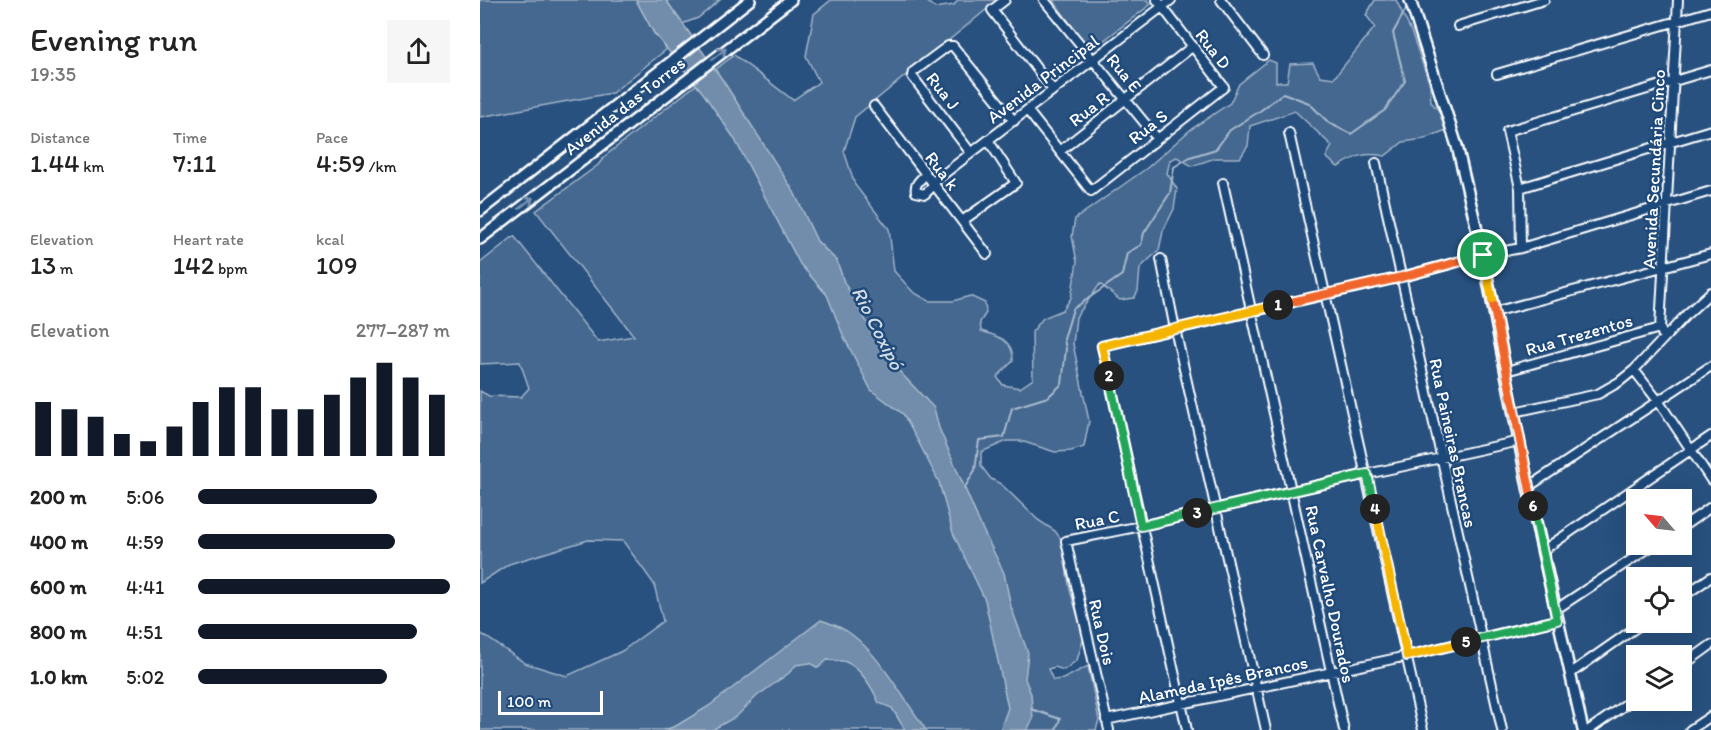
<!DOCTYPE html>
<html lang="en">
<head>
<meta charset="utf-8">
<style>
  :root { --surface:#fff; --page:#f6f6f6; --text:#222; --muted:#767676; --accent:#111827 }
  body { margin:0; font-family:Itim,sans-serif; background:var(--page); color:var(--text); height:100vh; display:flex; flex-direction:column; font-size:22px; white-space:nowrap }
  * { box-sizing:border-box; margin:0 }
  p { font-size:20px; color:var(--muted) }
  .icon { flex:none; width:33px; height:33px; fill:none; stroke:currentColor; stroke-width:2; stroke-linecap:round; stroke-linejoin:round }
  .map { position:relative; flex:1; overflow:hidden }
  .panel { display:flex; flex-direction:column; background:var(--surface); width:480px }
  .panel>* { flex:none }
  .needle { width:39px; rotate:298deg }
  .fabs { position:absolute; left:1146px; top:489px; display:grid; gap:12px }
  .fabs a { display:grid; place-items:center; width:66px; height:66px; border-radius:0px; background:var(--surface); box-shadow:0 6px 24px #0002; font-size:30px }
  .scale { position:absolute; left:18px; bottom:15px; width:105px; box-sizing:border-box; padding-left:6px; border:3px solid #fff; border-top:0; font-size:16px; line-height:21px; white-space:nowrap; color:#fff; -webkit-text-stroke:4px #1f4a7a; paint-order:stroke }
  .pin { position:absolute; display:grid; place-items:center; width:51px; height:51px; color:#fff; margin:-26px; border:3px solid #fff; border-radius:50%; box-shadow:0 2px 6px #0007 }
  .km { position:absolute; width:30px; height:30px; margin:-15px; border-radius:50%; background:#222; color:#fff; font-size:16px; line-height:30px; text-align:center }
  .round { display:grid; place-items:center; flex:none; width:63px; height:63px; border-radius:0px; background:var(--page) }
  .summary { display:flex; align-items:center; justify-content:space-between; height:102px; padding:0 30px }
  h1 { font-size:33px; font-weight:600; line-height:45px }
  .figures { display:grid; grid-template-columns:repeat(3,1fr); gap:9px; height:102px; padding:6px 30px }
  .figures div { display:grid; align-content:center }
  .figures b { font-size:26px; font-weight:600 }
  .figures small { font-size:16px; font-weight:400 }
  .figures p { font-size:16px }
  .chart { height:168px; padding:12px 30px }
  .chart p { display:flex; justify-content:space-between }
  .chart svg { width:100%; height:108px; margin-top:6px; stroke:var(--accent); stroke-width:6 }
  ul { padding:0 30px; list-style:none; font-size:20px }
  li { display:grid; grid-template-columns:96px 72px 1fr; align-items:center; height:45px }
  li i { height:15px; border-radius:8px; background:var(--accent) }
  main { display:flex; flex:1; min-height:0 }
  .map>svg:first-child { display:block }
  .green { fill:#446890; stroke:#a2b4c8; stroke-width:1.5 }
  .water { fill:#718dab; stroke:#aabbcd; stroke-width:1.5 }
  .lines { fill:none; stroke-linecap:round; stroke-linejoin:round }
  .stream { stroke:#aabbcd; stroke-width:2 }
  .minor-casing { stroke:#fff; stroke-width:12 }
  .major-casing { stroke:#fff; stroke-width:14 }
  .minor { stroke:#1f4a7a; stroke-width:8 }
  .major { stroke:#1f4a7a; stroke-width:9 }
  .oneway { stroke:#7992af }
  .split-1-casing { stroke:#fff; stroke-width:12 }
  .split-2-casing { stroke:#fff; stroke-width:12 }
  .split-3-casing { stroke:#fff; stroke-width:12 }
  .split-4-casing { stroke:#fff; stroke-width:12 }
  .split-5-casing { stroke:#fff; stroke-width:12 }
  .split-6-casing { stroke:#fff; stroke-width:12 }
  .split-7-casing { stroke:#fff; stroke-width:12 }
  .split-8-casing { stroke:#fff; stroke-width:12 }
  .split-1 { stroke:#f0652b; stroke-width:8 }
  .split-2 { stroke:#f5b400; stroke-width:8 }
  .split-3 { stroke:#22a559; stroke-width:8 }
  .split-4 { stroke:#22a559; stroke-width:8 }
  .split-5 { stroke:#f5b400; stroke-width:8 }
  .split-6 { stroke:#22a559; stroke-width:8 }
  .split-7 { stroke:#f0652b; stroke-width:8 }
  .split-8 { stroke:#f5b400; stroke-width:8 }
  .labels { text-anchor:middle; stroke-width:5; stroke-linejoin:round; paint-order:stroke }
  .street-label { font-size:18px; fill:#fff; stroke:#1f4a7a }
  .water-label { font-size:20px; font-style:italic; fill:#d4dde6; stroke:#1f4a7a }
</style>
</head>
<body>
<main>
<section class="panel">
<div class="summary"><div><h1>Evening run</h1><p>19:35</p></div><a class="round"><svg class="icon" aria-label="share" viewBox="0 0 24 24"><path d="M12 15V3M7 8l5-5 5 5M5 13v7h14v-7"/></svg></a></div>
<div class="figures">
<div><p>Distance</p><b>1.44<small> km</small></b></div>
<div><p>Time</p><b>7:11</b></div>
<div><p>Pace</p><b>4:59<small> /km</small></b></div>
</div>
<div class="figures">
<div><p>Elevation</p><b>13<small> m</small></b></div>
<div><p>Heart rate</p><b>142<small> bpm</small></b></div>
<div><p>kcal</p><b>109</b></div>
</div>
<div class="chart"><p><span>Elevation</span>277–287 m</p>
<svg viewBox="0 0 160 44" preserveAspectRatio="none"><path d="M5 44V22M15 44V25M25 44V28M35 44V35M45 44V38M55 44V32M65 44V22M75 44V16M85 44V16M95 44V25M105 44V25M115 44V19M125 44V12M135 44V6M145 44V12M155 44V19"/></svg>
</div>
<ul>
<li><b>200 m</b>5:06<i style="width:71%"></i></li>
<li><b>400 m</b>4:59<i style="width:78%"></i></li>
<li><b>600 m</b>4:41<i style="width:100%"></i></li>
<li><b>800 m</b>4:51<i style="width:87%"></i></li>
<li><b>1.0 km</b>5:02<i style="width:75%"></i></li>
</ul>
</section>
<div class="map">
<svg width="1231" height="730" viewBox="0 0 1231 730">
  <rect width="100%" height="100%" fill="#28517f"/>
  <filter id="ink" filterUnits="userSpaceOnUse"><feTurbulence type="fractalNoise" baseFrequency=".0167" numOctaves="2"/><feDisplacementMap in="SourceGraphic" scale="12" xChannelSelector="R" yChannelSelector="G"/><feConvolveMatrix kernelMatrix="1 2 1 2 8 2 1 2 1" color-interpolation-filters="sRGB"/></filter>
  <g filter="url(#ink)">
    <path class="green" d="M0,0H156L174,33L187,49L132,93L0,117Z
      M186,0H240L218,18L202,24Z
      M351,0H445L455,8L474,5L478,0H518L375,117L364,151L375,185L409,229L414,271L433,292L449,301H473L490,296L505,303L506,313L500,322L501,331C518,336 534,340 533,361L517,377L523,385L540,388L553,379L552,332L563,318L583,310L591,298L597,262L592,236L595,219L667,168L710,130L750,103L759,84L789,60L796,63V82H807L810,64L833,63L840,76L854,78L895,27L886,15L895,0H916L931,31L950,85L951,102L961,113L966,130L944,139L923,142L905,156C884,152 876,156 858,167L846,157L852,146L815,111L770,126L768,146L760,158H735L712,166L697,157L690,160L687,173L697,189L694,209L683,231L679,250L660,268L658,291L654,298L640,300L620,284L596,317L593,344L609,421L604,447L591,451L575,452L541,441H527L501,452V466L511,479L521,484L558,520L575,531L581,539L590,590L604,637L597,660L584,670L575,667L568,669L573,680L583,679L608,666L619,720L616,730H0V633L45,663L87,676L142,651L183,621L174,584L143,541L108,540L29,564L0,583V391L9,396L41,397L49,388L40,362L0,364V263L34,236L118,342L154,336L56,211L118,165L125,156L254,55L313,100L339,82L326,56L334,14Z
      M573,0H668L671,4L610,51Z"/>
    <path class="water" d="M156,0H186L242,79L314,192L337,241L357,261L364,282L388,324L419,371L454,408L459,428L501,526L524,573L531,607L548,653L545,679L551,694L553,719L547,730H520L528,708L505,600L473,533L459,482L439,443L423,414L391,390L363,335L347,295L320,264L254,138L223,93L174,33Z
      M341,620C352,624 362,627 371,634C399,654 425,701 446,730H425L412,708L399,703C393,689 381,668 366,662C361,660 353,661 347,660L338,668L330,663L316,665L309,673L277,696L257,716L232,730H184L196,726L229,706Z"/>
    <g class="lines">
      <path class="stream" d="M484,489L495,470L499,440L524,437L532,408L568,397L582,384L586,349L584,339L593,309L642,275L647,253L661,245L664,233L690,193L694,167L710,157L736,149L750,130L780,111L803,93L829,103L849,123L871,134L905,110L925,81L913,33L928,5
        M551,709L580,719L576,730"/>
      <g class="minor-casing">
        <path id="minor" d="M525,0L512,10L573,90
          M564,0L677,138
          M741,0L783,55
          M978,26L1064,0
          M1017,74L1231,11
          M394,106L507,254
          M547,110L611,191L744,87L677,0
          M809,133L943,730
          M580,151L713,46
          M491,153L432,76L433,72L468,46H473L534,121
          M896,163L1022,730
          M446,174C440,180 434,184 436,192L445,194L454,185
          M452,183L691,0
          M743,183L864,730
          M1040,188L1231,130
          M482,221L536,183L508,140
          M1041,248L1040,188L1027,131L1231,70
          M681,259L695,329L786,730
          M1014,312L1231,254
          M1184,338L1180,328L1198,0
          M1154,370L1179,402L1231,480
          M1026,371L1180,328
          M1034,412L1118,394L1139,382L1154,370L1207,314L1231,292
          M1048,487L1231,366
          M1202,527L1231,507
          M1062,551L1231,436
          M1202,597L1231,577
          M1075,610L1175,544
          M1202,666L1231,645
          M1091,673L1164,622
          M626,720L927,656L1077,620
          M629,730L586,541L661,526L887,474L1040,441
          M707,730L622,346L922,277L1003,255L1041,248L1231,191
          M1109,730L1156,697
          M1210,730L1231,716"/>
      </g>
      <g class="major-casing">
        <path id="major" d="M930,0L977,146L1003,255L1048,487L1103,730
          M0,211L270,0
          M0,239L311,0"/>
      </g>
      <use href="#minor" class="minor"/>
      <use href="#major" class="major"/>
    </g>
    <defs><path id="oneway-shaft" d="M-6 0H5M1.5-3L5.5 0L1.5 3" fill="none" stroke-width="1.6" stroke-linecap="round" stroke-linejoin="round" transform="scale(1.5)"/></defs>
    <g class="oneway">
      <use href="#oneway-shaft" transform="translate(239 54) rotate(-38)"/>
      <use href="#oneway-shaft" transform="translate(46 203) rotate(-38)"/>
    </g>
  </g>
  <g class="lines" filter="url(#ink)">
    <g class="split-1-casing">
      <path id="split-1" d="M798,305L922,277L1003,255"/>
    </g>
    <g class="split-2-casing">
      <path id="split-2" d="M629,376L622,346L798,305"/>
    </g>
    <g class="split-3-casing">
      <path id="split-3" d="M629,376L661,526L717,513"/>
    </g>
    <g class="split-4-casing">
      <path id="split-4" d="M717,513L887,474L895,509"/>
    </g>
    <g class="split-5-casing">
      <path id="split-5" d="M895,509L927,656L986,642"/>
    </g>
    <g class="split-6-casing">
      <path id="split-6" d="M986,642L1077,620L1053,506"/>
    </g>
    <g class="split-7-casing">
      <path id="split-7" d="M1012,299L1053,506"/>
    </g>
    <g class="split-8-casing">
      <path id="split-8" d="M1003,255L1012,299"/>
    </g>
    <use href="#split-1" class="split-1"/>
    <use href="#split-2" class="split-2"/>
    <use href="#split-3" class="split-3"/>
    <use href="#split-4" class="split-4"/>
    <use href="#split-5" class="split-5"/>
    <use href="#split-6" class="split-6"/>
    <use href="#split-7" class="split-7"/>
    <use href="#split-8" class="split-8"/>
  </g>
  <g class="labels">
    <g class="street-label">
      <text transform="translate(733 49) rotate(52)" y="6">Rua D</text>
      <text transform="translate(644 73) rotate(51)" y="6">Rua E</text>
      <text transform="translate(563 79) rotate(-37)" y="6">Avenida Principal</text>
      <text transform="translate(463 91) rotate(52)" y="6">Rua J</text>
      <text transform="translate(145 106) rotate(-38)" y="6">Avenida das Torres</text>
      <text transform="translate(609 109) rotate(-38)" y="6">Rua R</text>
      <text transform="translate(668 127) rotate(-38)" y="6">Rua S</text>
      <text transform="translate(1174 169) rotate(-87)" y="6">Avenida Secundária Cinco</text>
      <text transform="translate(462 171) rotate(53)" y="6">Rua k</text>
      <text transform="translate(1099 335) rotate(-16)" y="6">Rua Trezentos</text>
      <text transform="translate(973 443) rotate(78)" y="6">Rua Paineiras Brancas</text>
      <text transform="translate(617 520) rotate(-11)" y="6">Rua C</text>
      <text transform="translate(850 594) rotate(78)" y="6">Rua Carvalho Dourados</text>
      <text transform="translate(622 632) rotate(77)" y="6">Rua Dois</text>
      <text transform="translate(743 680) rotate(-12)" y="6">Alameda Ipês Brancos</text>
    </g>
    <g class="water-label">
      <text transform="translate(398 328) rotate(63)" y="7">Rio Coxipó</text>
    </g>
  </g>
</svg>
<div class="fabs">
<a><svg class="needle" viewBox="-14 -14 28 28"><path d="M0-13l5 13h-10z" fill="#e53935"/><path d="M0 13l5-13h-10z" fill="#767676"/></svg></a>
<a><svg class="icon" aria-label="locate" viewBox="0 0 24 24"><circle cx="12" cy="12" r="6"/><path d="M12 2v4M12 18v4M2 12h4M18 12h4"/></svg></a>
<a><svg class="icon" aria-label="layers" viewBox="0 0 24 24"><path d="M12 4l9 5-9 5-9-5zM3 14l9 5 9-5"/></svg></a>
</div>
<div class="scale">100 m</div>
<div class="pin" style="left:1003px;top:255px;background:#1e9e55"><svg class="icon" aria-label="arrive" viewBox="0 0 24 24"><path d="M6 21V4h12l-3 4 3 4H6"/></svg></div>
<b class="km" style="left:798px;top:305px">1</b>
<b class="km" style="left:629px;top:376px">2</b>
<b class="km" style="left:717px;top:513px">3</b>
<b class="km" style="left:895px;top:509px">4</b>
<b class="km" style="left:986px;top:642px">5</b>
<b class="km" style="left:1053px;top:506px">6</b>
</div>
</main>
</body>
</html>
